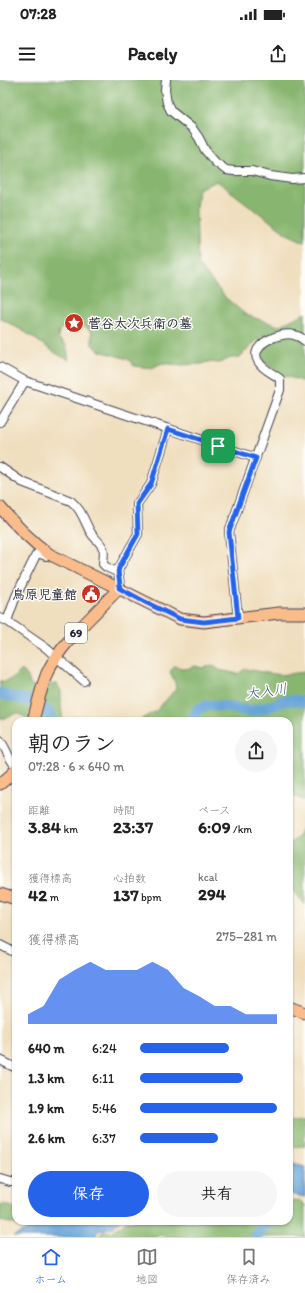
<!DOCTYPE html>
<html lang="ja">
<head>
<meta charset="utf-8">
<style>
  :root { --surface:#fff; --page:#f6f6f6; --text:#222; --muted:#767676; --line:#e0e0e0; --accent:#2563eb }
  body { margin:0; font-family:Itim,"Klee One",sans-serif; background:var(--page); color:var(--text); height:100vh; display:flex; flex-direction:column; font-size:15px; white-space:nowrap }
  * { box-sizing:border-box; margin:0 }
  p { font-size:13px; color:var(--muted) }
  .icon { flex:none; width:22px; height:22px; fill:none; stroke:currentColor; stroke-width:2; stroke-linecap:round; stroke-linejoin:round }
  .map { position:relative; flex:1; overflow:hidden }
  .drawer { position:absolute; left:12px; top:637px; width:281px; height:508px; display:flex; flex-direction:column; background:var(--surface); border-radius:12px; box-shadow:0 1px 3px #0004 }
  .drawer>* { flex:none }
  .pin { position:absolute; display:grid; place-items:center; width:34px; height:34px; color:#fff; margin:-17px; border-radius:8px; box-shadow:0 2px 6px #0006 }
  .round { display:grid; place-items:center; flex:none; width:42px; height:42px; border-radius:21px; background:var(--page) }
  .overview { display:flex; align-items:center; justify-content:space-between; height:68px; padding:0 16px }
  h1 { font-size:22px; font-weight:700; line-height:30px }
  .metrics { display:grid; grid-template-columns:repeat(3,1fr); gap:6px; height:68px; padding:4px 16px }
  .metrics div { display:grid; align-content:center }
  .metrics b { font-size:17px; font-weight:700 }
  .metrics small { font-size:11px; font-weight:400 }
  .metrics p { font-size:11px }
  .chart { height:112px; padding:8px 16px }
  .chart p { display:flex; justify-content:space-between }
  .chart svg { width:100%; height:72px; margin-top:4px; fill:var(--accent); opacity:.7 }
  .action { display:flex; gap:8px; margin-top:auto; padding:8px 16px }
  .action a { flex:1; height:46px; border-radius:24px; background:var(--accent); color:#fff; font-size:16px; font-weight:700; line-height:46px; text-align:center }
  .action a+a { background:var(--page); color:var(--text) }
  ul { padding:0 16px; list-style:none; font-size:13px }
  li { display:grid; grid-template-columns:64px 48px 1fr; align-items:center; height:30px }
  li i { height:10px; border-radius:5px; background:var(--accent) }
  .status { display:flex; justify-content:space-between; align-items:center; height:28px; padding:0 20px; background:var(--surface); direction:ltr }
  .status svg { height:11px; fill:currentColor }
  header { display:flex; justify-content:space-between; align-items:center; height:52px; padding:0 16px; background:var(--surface); font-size:18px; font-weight:700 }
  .tab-bar { display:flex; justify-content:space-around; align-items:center; height:56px; border-top:1px solid var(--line); background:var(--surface); font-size:11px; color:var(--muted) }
  .tab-bar a { display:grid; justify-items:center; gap:2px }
  .tab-bar .on { color:var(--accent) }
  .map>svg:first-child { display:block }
  .forest { fill:#88b66f; stroke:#556c55 }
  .water { fill:#66a3d7; stroke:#446289 }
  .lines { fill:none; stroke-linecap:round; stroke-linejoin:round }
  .river { stroke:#66a3d7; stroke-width:11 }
  .minor-casing { stroke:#413e4f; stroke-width:10 }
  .major-casing { stroke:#413e4f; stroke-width:13 }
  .minor { stroke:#fff; stroke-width:8 }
  .major { stroke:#fabc8b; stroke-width:11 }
  .route-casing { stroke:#fff; stroke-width:8 }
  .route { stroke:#2563eb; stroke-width:5 }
  .labels { text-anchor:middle; stroke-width:3; stroke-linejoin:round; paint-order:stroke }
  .shield { fill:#fdfcf7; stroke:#646373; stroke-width:1 }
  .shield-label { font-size:12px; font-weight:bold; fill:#22223b }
  .poi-label { font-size:13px; font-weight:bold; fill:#22223b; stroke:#fdfcf7; text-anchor:start }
  .water-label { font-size:14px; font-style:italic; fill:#415c81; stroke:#fdfcf7 }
</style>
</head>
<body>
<div class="status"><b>07:28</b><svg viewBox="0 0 49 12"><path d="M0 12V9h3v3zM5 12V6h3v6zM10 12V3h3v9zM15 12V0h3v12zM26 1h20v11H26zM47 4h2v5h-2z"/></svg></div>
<header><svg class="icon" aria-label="menu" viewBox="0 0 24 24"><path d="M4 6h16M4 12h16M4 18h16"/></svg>Pacely<svg class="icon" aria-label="share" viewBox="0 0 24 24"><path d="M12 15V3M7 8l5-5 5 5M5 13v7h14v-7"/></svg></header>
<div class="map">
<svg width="305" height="1157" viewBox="0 0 305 1157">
  <rect width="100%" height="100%" fill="#fdfcf7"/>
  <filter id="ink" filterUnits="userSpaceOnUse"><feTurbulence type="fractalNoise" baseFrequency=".025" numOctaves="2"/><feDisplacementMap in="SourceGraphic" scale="8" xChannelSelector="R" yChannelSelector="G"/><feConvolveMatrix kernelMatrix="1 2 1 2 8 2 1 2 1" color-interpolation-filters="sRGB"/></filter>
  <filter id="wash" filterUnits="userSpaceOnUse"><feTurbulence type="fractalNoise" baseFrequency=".012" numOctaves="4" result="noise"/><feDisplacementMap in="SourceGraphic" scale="16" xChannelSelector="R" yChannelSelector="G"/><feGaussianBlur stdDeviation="0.9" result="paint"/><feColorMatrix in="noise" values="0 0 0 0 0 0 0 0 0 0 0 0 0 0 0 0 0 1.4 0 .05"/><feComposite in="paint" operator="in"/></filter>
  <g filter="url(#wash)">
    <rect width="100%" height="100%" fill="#f0dfbf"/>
    <path class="forest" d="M0,0H305V162L287,154L217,101L198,109L196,128L198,185L226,218L246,235L279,246L305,233V304L302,301L282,295L264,282L263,271L271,264L264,255L256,261L239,278H231L219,283L207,282L202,284L179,285L162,283L152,288L134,286L128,279L100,271L92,265V252L81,243H68L59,251L58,258L66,265L69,280L57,274L25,252L0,238Z
      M212,585L219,590L238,594L245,589L280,595L305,592V721L289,713V641H138L156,631L176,609L175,602L170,592L174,586L186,589L195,586L203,588Z
      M22,590L28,597L30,604L34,606L57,604L61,611V626L63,641H33L17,633L5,638H0V601C9,603 15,596 22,590Z
      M305,740V825L294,811L289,802V764L298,757Z
      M305,1035V1066L289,1067V1038L304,1036Z
      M299,1120L305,1125V1157H164L161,1155L155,1157H99L103,1151L112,1152L126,1141H289V1122L291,1121Z
      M3,1124L16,1128V1141H48L31,1147L0,1141V1125Z"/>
    <path class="water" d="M289,1083L305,1087V1117L289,1114Z
      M47,1141H120L114,1147L97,1151L96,1157H13Z"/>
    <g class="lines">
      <path class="river" d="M0,613C14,619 30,618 42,626C46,629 49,635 52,639L53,641
        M192,641L198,629L208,625L228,627L248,631L268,627L284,621L292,620L305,622
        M256,1157C262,1144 264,1146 275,1141"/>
    </g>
  </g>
  <g filter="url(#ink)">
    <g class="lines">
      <g class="minor-casing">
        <path id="minor" d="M166,0L165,10L167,23L171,31L192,48L199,58L205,70L215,82L226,90L234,91H252L270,96L292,99L305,98
          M0,287L25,301L256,378
          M0,342L25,301
          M0,387L22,402L71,421C82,430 84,441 91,453C94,458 100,462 103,468C105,472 103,479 103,484L106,487L117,492
          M119,508C122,501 116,495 119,488L138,454L137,424L151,404L168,349
          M0,538L7,541L46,568L84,601
          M238,538L229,452L280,310V299C273,293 263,290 258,281C248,264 282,251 294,255C299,256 302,258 305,261
          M7,541L16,516L36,475L38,473L46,476L49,474
          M0,660C6,668 10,682 16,686
          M0,865L16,873
          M0,980L16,988
          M0,1099L10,1102H16"/>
      </g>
      <g class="major-casing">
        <path id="major" d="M0,427C16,446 30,460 49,474L180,539L204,542L279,533H305
          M33,641C37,625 41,609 47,593C62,561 95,535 119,508
          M0,704L12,694L16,689
          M0,814L16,819
          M289,927L305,933"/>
      </g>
      <use href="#minor" class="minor"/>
      <use href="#major" class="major"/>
    </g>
  </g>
  <g class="lines" filter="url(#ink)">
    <g class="route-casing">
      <path id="route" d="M168,349L256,378L229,452L238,538L204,542L180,539L147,523L119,508C122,501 116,495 119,488L138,454L137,424L151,404Z"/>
    </g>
    <use href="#route" class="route"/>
  </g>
  <defs>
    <g id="sight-disc" transform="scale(1)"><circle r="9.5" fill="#c8321e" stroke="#fdfcf7"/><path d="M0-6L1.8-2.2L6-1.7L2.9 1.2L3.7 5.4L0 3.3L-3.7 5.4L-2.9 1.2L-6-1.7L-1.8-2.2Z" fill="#fff"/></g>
    <g id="civic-disc" transform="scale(1)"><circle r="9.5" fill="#c8321e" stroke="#fdfcf7"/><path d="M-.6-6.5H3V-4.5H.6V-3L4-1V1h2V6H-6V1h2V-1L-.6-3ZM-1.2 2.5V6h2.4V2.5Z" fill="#fff"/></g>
  </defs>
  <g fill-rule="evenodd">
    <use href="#sight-disc" x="74" y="243"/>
    <use href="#civic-disc" x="91" y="514"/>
  </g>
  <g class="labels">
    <rect class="shield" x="65" y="543" width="22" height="20" rx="3"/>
    <g class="shield-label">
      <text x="76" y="557">69</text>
    </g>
    <g class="poi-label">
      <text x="88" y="248">菅谷太次兵衛の墓</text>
      <text x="77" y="519" text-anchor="end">鳥原児童館</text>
    </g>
    <g class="water-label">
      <text transform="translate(266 611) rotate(-8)" y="5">大入川</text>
    </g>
  </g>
</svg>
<div class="pin" style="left:218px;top:366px;background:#1e9e55"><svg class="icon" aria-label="arrive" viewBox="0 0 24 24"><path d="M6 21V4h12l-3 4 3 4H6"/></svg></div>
<section class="drawer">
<div class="overview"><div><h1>朝のラン</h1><p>07:28 · 6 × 640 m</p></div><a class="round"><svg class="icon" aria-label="share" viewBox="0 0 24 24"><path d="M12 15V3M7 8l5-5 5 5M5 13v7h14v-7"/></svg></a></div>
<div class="metrics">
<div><p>距離</p><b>3.84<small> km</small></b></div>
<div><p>時間</p><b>23:37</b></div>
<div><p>ペース</p><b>6:09<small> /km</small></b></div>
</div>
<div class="metrics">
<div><p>獲得標高</p><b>42<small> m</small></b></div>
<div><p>心拍数</p><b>137<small> bpm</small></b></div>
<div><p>kcal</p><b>294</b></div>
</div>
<div class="chart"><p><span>獲得標高</span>275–281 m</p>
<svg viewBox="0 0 160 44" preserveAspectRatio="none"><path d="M0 44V38L10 33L20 17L30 11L40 6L50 11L60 11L70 11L80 6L90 11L100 22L110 27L120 33L130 33L140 38L150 38L160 38V44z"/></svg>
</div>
<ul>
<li><b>640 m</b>6:24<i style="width:65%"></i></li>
<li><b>1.3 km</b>6:11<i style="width:75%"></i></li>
<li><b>1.9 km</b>5:46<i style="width:100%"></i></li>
<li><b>2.6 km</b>6:37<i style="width:57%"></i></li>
</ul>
<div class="action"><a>保存</a><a>共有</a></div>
</section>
</div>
<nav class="tab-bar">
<a class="on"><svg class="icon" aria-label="home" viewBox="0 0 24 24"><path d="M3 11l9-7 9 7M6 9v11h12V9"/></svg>ホーム</a>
<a><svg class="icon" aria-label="map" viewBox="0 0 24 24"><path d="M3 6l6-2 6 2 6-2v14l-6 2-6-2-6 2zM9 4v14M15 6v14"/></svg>地図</a>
<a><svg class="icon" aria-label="saved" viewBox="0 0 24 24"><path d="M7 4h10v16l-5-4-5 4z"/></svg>保存済み</a>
</nav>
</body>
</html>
